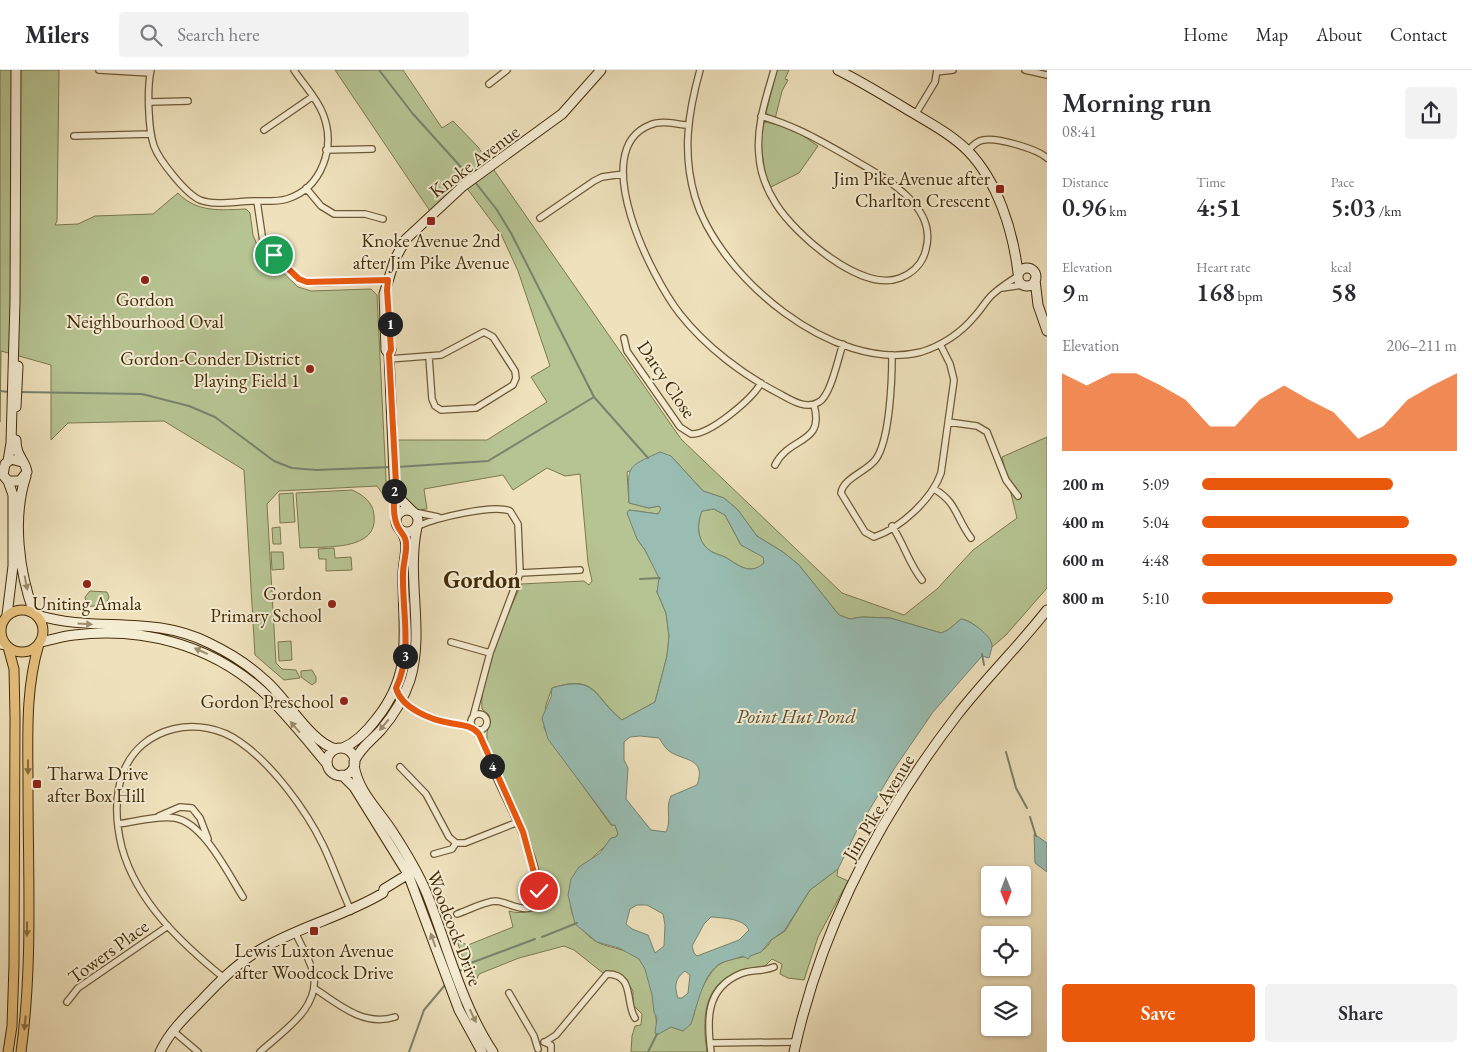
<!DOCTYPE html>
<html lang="en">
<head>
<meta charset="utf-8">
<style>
  :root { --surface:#fff; --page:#f2f2f3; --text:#2b2b33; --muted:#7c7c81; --line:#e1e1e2; --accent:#ea580c }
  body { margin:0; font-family:"EB Garamond",serif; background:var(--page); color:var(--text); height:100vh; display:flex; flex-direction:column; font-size:19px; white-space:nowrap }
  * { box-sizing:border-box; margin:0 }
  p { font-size:16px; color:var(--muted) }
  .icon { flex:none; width:28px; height:28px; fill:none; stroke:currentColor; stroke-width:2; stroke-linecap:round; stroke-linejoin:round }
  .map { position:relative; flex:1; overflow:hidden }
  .sheet { display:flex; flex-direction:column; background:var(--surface); width:425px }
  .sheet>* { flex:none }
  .needle { width:32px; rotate:179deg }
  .controls { position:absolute; left:981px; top:796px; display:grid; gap:10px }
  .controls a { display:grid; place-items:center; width:50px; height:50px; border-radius:5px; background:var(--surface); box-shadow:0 1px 4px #0004; font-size:25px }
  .pin { position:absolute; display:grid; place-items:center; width:42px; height:42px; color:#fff; margin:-21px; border:2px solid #fff; border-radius:50%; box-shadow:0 1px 5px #0007 }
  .km { position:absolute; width:25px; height:25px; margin:-12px; border-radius:50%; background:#222; color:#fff; font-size:14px; line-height:25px; text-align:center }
  .round { display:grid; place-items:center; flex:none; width:52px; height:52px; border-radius:5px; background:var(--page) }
  .head { display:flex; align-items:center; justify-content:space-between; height:85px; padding:0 15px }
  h1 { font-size:28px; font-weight:600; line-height:38px }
  .stats { display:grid; grid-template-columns:repeat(3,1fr); gap:8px; height:85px; padding:5px 15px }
  .stats div { display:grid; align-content:center }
  .stats b { font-size:25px; font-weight:600 }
  .stats small { font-size:14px; font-weight:400 }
  .stats p { font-size:14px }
  .chart { height:140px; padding:10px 15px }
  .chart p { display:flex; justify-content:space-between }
  .chart svg { width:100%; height:90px; margin-top:5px; fill:var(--accent); opacity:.7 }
  .primary-button { display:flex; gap:10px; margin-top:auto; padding:10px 15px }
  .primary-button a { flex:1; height:58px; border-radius:5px; background:var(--accent); color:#fff; font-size:20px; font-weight:600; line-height:58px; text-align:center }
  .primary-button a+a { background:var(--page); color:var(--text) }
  ul { padding:0 15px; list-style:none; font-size:16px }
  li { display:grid; grid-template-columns:80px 60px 1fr; align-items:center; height:38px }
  li i { height:12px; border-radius:6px; background:var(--accent) }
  header { display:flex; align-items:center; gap:30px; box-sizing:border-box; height:70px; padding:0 25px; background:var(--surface); border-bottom:1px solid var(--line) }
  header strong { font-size:24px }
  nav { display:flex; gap:28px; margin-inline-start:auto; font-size:18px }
  .search { width:350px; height:45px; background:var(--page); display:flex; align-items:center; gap:12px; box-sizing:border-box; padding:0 18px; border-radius:5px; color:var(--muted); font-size:19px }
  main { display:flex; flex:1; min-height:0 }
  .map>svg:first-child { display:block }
  .green { fill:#b6c392; stroke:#7c784d }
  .water { fill:#99bdb3; stroke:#77836f; fill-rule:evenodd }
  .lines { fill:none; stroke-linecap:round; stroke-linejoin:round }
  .stream { stroke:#77836f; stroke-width:2 }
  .street-casing { stroke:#6e5935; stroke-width:8 }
  .secondary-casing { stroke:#432c08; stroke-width:11 }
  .primary-casing { stroke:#432c08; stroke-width:11 }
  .street { stroke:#f4ecd3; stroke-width:5.5 }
  .secondary { stroke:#f4ecd3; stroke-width:9 }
  .primary { stroke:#e7c07e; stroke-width:9 }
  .oneway { fill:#9c8c6e }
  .oneway2 { fill:#8d6f3d }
  .route-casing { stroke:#fff; stroke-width:10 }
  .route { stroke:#ea580c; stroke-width:6 }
  .poi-dot { fill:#8f2418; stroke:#f4ecd3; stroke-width:2 }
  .labels { text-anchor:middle; stroke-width:4; stroke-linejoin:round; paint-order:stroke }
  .street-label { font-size:19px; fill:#432c08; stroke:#f4ecd3 }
  .poi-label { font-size:19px; fill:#432c08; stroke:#f4ecd3; text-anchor:end }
  .water-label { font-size:20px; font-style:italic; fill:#585033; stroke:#f4ecd3 }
  .district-label { font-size:24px; font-weight:bold; fill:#432c08; stroke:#f4ecd3 }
</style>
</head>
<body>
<header>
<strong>Milers</strong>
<div class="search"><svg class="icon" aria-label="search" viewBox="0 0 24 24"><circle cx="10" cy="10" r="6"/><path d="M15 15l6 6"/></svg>Search here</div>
<nav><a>Home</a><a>Map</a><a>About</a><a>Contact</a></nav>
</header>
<main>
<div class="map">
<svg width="1047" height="982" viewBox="0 0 1047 982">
  <rect width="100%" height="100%" fill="#eee1bc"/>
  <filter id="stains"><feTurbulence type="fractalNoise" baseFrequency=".004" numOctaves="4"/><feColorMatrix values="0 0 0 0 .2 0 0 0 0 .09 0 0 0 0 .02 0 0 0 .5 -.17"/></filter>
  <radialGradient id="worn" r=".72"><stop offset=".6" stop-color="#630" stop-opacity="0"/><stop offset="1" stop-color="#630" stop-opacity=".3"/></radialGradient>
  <path class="green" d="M0,0H59L57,151L55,155L78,154L95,146L153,144L178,123C197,143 221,140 246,139L250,143L253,165L259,180L298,217L311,221L371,219L377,225L387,430L377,416L279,421L267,434L276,593L282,599L296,600L300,608L284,610L255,585L244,400L164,351L68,353L51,370V295L1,281L0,352Z
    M335,0H403L442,58L453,51L478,77L681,369L842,523L904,545L937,519L973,480L1017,448L1002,387L1047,367V518L1006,565L992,577C988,566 973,550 961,549L948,560L941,563L890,548L862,547L850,549L839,545L799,495L783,482L757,466L738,440L724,428L703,421L671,386L627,402L629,433L649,438L659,436L661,439L658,444L629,440L637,469L645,480L660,508L657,522L666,543L669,566L667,586L655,632L622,650C594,628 598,603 552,618L546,635L544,658L557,680L611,755H615L618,764C612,773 597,781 591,790C587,796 572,830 571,836C570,849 588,868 599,873C612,879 632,879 641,891C651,905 657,948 657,964L671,957L683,961C686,956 692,950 694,945C695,942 694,940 695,937C697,926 710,900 720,894C735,885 764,889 771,870L785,861L810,820L838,799L837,806L848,811L818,867L804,910L788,908L780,904L782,894L772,889L762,899C708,900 700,936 707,982H631L632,966L635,956L641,955L642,944L633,935V921L626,910L617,903H603L574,880L564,876L519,888L479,904L473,917L457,871L468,875L513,857L509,841C522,845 537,841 544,830C542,808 535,782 526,763C513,733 492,703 487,671C486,662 489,654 489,645L482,639C479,599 506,551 521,514L584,511L589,515L592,511L588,493L580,404L565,406L547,398L513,420L503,405L424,419L427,439L395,442L392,370H487L547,332L531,307L550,296L518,201L501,164L463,113L430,141Z
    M777,0H789L785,9L788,10L782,21L775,49L766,43Z
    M766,52L793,59L818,76L799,103L769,118C763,97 760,77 761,55Z
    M352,420C363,425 373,432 374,445C379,482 323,476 300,478L296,423Z
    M293,423L295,452L280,453L279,424Z
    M714,439L725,445L741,475L764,487V493C752,504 742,498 730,490C725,486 718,485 712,482C697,473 696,455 702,441Z
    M280,457L281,474H273L272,458Z
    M334,478L335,488L351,487L352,500L326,501V489H319L318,479Z
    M271,482H283L284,499L272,500Z
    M90,521L107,522L109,527L106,534L87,537L85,527Z
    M291,571L292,590L279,591L278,572Z
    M312,600L316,607V612L312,615L301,607V601Z"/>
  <path class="water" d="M660,382L671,386L703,421L724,428L738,440L757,466L783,482L799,495L839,545L850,549L862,547L890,548L941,563L948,560L961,549C970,550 991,565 992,575C992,579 990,584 989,588L982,586L933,642L894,699L856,762L838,799L810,820L784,861L771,870L761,882L750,886L748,889L743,886C736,889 728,890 721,893C703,902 697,937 691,954L683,961L671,957L657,965L655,963L657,948L654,942L652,925L645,899L639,889L619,878L597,872L575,854L568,825L571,809L579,797L600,783L611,768L616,767L618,764L615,755H612L548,669L542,648L551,627L552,618C598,604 593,628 622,650L655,632L667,586L669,566L666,543L657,522L659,508L645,480L637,469L627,443L629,440L658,444L661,439L659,436L649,438L629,433C628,395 625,398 660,382ZM714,439L725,445L741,475L763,487L764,493C752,504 741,498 730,490C725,486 718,485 712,482C697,473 696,455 702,441ZM640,666L659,668C663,674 666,680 672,683C688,691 706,690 697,715L671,726C665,738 672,750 666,762L651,760L626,729L628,698L624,690V672L630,667ZM637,835H647L663,844L665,855L664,876L655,883L648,865L632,859L626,854L630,839ZM711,847C722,848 744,848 749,860L739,870L697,886L694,883L692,876L704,854ZM685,901L690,905L688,923L682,928H678C674,917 675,908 685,901Z
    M1034,764L1047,773V802L1035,793Z"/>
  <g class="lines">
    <path class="stream" d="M379,0L413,44L470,107
      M475,112L497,140L511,163L594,327
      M0,321L9,322
      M19,322L142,324L189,336L215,347L274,391L292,398L316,400L392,397
      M397,397L488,391L594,327L648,388
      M640,509L660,508
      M982,584L984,595
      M1006,682L1016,718L1027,738
      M1030,747L1036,766
      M542,867L577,853
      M458,903L468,894L535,869
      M409,982L424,940L445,915
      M648,982L657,964"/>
    <g class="street-casing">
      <path id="street" d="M99,0L150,3
        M151,0C147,17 148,59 154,76C159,90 186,124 200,130C215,136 238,131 253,131C264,131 277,132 287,129C322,118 336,77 323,44C317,28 303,14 294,0
        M700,0C688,43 682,83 695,127C718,206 834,304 921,282C941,276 961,263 974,247C981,240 986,230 993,224C1001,217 1010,211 1018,206
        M1025,0L1047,5
        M937,2L953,0
        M489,14L507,0
        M150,32L188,31
        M915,45L935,12L937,0
        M761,46C796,56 819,70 849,87C881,106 938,134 926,179C923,193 913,203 900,208C861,223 795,164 776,134C767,120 760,102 759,85C756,56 766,28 774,0
        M687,55C675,54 661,50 650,55C586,80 653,210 680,244C706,277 743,305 780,324C791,330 806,340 819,332C831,325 838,288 843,274
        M264,60L312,27
        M74,66L151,64
        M326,80L372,79
        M968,81C972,76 977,71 983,70C997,67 1037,79 1047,88
        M306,118L321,136L334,144H365L383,149
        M257,131L263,172L299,209L315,213L388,210
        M540,148L594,111L602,107L623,104
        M1002,218L1023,215
        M624,268L627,281L680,357L691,364C710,365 752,329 761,313
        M892,285C892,309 890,369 876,389C868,401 843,408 841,423L865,462L874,467C901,458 932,429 941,403L954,310L950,294L940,274
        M389,289L441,285L484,262L493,267L515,301L516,308L513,315L476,338L441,340L435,336L432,329L429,287
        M948,352L977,356L987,362L1006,410L1018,426
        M775,395C789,366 825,375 814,335
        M934,419C957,432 956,448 971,468
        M414,442L438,447
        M418,456C436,448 493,434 510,441L518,454L520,503L490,583L473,647
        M892,456C904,474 909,494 922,510
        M520,503L580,500
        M451,572L490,583
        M396,618C403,647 450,652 473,658
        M471 652a8 8 0 1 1 16 0a8 8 0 1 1-16 0Z
        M400,697L426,724L449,767L456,773H465L518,752
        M159,746L180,737L192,738L200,748L208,769
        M118,754C136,752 157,745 175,748C204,753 228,804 243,827
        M434,784L452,779L456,773
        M457,844C469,840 483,832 495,831C509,831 532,851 540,826C536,783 514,747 497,709C490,693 486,674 475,660
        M224,908C182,874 137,832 122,778C116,754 114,727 123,703C141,655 201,644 240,672C272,694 306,740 323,775C333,796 341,819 351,841
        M314,918C339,935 364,957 395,947
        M509,923L534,966L538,979
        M67,932L78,918L168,856
        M172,960L198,982
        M544,972L551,975V982
        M545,972L556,965L607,904C635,904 625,933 635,948
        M710,973L796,972
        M260,982C283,961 322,937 313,902C309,888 301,875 295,862
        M711,982C707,951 705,919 740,904C751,899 762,902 774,897"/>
    </g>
    <g class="secondary-casing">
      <path id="secondary" d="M838,0C862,12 885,26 908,40C928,52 951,64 968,81C998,112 1013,161 1018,203
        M1018 207a9 9 0 1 1 18 0a9 9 0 1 1-18 0Z
        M1035,210L1038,235L1047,261
        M391,280L389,284L396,451
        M389,284L386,280L384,224L395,189L406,169L463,116L562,44L601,0
        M16,337L18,296
        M16,370C16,387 25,389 27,402L20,411H8L3,405L5,394L11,389L22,392
        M8,391L11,373L15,231L16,0
        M26,406C12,448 19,502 34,543
        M397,417L401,430L412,441
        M396 451a11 11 0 1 1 22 0a11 11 0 1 1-22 0Z
        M7,545L13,496V425L8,411
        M37,545C95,563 152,544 209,573C230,583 249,595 266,611C287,629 311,673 336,679
        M40,572C52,570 62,566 74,565C142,557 209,574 261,620C285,642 306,669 327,694
        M0,574L6,575
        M343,678C357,672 368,660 377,648C415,600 402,560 403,504C403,489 411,473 400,460
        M327 692a14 14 0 1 1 28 0a14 14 0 1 1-28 0Z
        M354,692C360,678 371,671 381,660C393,646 404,628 410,610C425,561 406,508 417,457
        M354,695C358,722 378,739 392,761C405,781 418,802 427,824C448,877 461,934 493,982
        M342,705L354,717L408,804L459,940L482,982
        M160,982C169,963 183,949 198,934C216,915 235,895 258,881C297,857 343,847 383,823L384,819L415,800
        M794,982C821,857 881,744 958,644C986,608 1019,576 1047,540"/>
    </g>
    <g class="primary-casing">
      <path id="primary" d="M1 561a21 21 0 1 1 42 0a21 21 0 1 1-42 0Z
        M8,982L12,956L14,895L15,648L14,599L8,577
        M21,982C33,895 28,805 28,717C28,669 25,620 39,574"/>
    </g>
    <use href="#street" class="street"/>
    <use href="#secondary" class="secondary"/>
    <use href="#primary" class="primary"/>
  </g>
  <defs><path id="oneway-solid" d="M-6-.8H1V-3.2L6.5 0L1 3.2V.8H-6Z" transform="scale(1.25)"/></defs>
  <g class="oneway">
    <use href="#oneway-solid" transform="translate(26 513) rotate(79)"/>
    <use href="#oneway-solid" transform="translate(85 554) rotate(3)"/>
    <use href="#oneway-solid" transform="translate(201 581) rotate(-156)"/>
    <use href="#oneway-solid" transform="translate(384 655) rotate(130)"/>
    <use href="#oneway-solid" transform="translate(295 657) rotate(-131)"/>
    <use href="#oneway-solid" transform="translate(433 870) rotate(-110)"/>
    <use href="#oneway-solid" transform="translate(473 946) rotate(64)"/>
  </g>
  <g class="oneway2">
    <use href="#oneway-solid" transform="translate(28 697) rotate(90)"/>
    <use href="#oneway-solid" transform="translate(27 859) rotate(90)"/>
    <use href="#oneway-solid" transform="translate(25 953) rotate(96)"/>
  </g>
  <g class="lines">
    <g class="route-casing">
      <path id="route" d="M274,185L299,209L307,212L388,210L387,220L391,280L389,284L396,414C394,426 392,446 398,457C401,463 406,466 406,473C407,483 403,494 403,504C402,542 413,582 396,618C401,638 431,650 450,653C461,655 472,655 479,664L523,762L539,821"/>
    </g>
    <use href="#route" class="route"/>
  </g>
  <g class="poi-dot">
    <rect x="995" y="114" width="10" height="10" rx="2.5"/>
    <rect x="426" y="146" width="10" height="10" rx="2.5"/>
    <circle cx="145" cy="210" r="5"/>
    <circle cx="310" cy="299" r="5"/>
    <circle cx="87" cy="514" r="5"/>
    <circle cx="332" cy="534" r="5"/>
    <circle cx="344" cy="631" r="5"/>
    <rect x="32" y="709" width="10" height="10" rx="2.5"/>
    <rect x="309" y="856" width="10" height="10" rx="2.5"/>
  </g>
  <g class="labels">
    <g class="street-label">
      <text transform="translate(474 91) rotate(-37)" y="7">Knoke Avenue</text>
      <text transform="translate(667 309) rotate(56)" y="7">Darcy Close</text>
      <text transform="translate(878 737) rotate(-59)" y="7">Jim Pike Avenue</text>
      <text transform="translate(455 858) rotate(69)" y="7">Woodcock Drive</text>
      <text transform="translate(108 881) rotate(-36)" y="7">Towers Place</text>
    </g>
    <g class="poi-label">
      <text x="990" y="115">Jim Pike Avenue after<tspan x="990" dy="22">Charlton Crescent</tspan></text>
      <text x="431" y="177" text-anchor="middle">Knoke Avenue 2nd<tspan x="431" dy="22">after Jim Pike Avenue</tspan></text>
      <text x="145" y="236" text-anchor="middle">Gordon<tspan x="145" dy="22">Neighbourhood Oval</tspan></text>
      <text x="300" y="295">Gordon-Conder District<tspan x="300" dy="22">Playing Field 1</tspan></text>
      <text x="322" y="530">Gordon<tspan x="322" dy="22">Primary School</tspan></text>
      <text x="87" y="540" text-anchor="middle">Uniting Amala</text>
      <text x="334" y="638">Gordon Preschool</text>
      <text x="47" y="710" text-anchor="start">Tharwa Drive<tspan x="47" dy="22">after Box Hill</tspan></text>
      <text x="314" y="887" text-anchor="middle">Lewis Luxton Avenue<tspan x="314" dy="22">after Woodcock Drive</tspan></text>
    </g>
    <g class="water-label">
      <text x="796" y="653">Point Hut Pond</text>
    </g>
    <g class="district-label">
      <text x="482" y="518">Gordon</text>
    </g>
  </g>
  <rect width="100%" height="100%" filter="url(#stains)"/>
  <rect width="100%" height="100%" fill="url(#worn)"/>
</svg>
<div class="controls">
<a><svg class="needle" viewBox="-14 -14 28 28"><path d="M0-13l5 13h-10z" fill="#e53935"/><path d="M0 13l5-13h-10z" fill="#7c7c81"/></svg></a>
<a><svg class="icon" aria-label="locate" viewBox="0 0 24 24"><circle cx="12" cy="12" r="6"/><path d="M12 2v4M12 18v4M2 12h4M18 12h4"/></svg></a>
<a><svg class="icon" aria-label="layers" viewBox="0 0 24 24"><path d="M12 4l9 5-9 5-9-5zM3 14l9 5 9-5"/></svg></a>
</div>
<div class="pin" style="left:274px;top:185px;background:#1e9e55"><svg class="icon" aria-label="arrive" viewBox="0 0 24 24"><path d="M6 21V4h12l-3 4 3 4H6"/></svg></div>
<div class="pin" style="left:539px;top:821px;background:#d93025"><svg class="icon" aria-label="check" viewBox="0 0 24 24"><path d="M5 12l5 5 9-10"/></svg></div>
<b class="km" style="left:390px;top:254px">1</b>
<b class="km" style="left:394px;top:421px">2</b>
<b class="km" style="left:405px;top:586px">3</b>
<b class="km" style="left:492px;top:696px">4</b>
</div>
<section class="sheet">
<div class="head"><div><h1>Morning run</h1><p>08:41</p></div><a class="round"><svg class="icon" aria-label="share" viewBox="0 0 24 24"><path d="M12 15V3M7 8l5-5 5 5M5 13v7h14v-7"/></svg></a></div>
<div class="stats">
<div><p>Distance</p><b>0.96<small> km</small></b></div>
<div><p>Time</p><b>4:51</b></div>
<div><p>Pace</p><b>5:03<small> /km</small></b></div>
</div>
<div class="stats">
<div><p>Elevation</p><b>9<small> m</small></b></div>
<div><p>Heart rate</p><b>168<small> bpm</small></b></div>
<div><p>kcal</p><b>58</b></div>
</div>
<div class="chart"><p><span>Elevation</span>206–211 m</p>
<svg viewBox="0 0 160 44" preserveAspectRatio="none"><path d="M0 44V6L10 12L20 6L30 6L40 12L50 19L60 32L70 32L80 19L90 12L100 19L110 25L120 38L130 32L140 19L150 12L160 6V44z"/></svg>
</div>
<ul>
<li><b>200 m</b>5:09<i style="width:75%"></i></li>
<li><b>400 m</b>5:04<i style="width:81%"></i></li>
<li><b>600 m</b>4:48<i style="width:100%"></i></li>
<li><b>800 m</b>5:10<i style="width:75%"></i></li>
</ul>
<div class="primary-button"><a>Save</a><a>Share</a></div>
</section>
</main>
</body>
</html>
